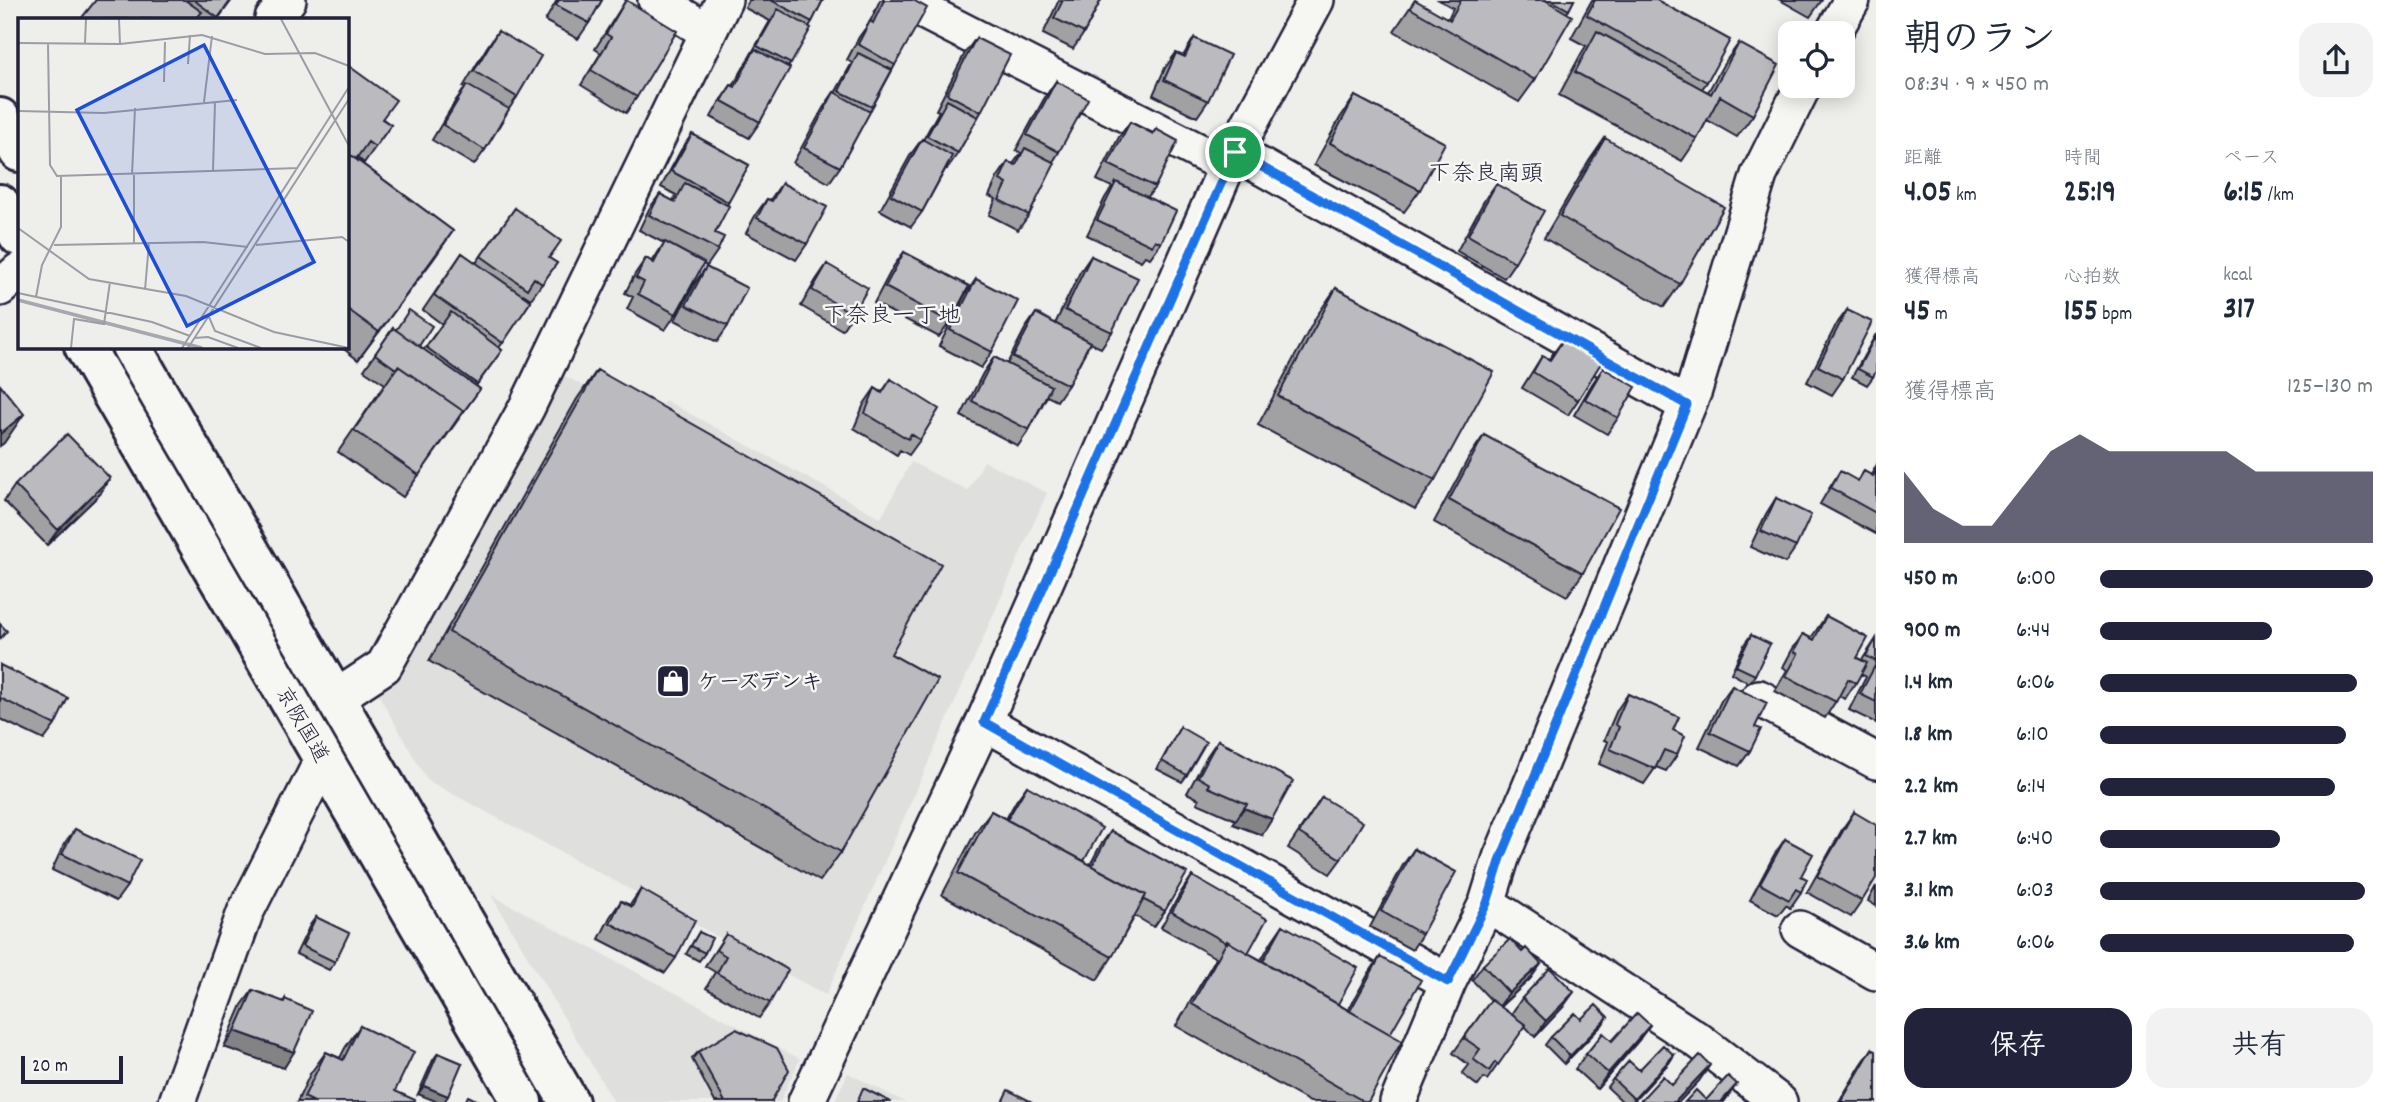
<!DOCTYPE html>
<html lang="ja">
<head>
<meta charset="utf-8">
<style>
  :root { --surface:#fff; --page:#f2f2f3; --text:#1f2937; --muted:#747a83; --accent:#22223b }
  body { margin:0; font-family:Dekko,"Klee One",sans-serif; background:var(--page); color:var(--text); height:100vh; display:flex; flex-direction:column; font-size:26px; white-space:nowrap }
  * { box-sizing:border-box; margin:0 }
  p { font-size:23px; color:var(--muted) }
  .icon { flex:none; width:38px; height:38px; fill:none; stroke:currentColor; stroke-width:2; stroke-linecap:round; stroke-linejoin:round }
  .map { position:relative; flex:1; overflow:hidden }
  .side { display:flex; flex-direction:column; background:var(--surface); width:525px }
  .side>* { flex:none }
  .fabs { position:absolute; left:1778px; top:21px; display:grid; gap:14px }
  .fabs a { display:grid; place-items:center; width:77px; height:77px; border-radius:14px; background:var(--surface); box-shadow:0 4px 18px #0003; font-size:35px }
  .scale { position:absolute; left:21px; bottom:18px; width:102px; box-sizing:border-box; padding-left:7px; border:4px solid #22223b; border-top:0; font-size:19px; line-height:24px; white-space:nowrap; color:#22223b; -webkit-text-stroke:5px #f6f6f2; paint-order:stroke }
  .pin { position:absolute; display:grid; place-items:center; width:60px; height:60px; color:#fff; margin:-30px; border:4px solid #fff; border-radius:50%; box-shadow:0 2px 7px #0007 }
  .round { display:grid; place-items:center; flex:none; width:74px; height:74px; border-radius:21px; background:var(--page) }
  .overview { display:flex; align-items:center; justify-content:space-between; height:119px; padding:0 28px }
  h1 { font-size:38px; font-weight:700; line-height:52px }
  .stats { display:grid; grid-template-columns:repeat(3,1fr); gap:10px; height:119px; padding:7px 28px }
  .stats div { display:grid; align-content:center }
  .stats b { font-size:30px; font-weight:700 }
  .stats small { font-size:19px; font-weight:400 }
  .stats p { font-size:19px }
  .chart { height:196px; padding:14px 28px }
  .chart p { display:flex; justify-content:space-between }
  .chart svg { width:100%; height:126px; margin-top:7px; fill:var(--accent); opacity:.7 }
  .primary-button { display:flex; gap:14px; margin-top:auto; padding:14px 28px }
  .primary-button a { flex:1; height:80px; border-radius:21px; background:var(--accent); color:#fff; font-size:28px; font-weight:700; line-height:80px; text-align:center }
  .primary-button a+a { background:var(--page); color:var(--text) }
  ul { padding:0 28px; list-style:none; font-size:23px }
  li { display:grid; grid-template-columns:112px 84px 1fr; align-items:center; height:52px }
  li i { height:18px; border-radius:9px; background:var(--accent) }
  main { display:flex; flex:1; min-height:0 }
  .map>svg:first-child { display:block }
  .built { fill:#dfdfde }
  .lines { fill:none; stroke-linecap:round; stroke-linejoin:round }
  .minor-casing { stroke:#22223b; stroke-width:40 }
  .highway-casing { stroke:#22223b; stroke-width:44 }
  .minor { stroke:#f6f6f2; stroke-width:35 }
  .highway { stroke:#f6f6f2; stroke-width:38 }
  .wall { fill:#a1a1a4; stroke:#22223b; stroke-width:2 }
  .shaded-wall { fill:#838386; stroke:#22223b; stroke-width:2 }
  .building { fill:#bbbbbf; stroke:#22223b; stroke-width:2 }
  .route-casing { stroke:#fff; stroke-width:14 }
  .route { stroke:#1a73e8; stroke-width:9 }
  .labels { text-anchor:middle; stroke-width:5; stroke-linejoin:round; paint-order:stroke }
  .poi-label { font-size:21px; font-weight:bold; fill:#22223b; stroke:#f6f6f2; text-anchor:start }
  .street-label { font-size:21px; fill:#22223b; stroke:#f6f6f2 }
  .neighbourhood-label { font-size:23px; fill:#22223b; stroke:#f6f6f2 }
  .inset-river { fill:none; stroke:#a7a7af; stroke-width:3.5 }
  .inset-road { fill:none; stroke:#9c9ca5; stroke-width:2 }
  .view { fill:#1d4ed8; fill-opacity:0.15; stroke:#1d4ed8; stroke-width:3.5 }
  .inset-edge { fill:none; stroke:#22223b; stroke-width:3.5 }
</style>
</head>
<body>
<main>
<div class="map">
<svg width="1876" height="1102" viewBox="0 0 1876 1102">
  <rect width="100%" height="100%" fill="#eeeeeb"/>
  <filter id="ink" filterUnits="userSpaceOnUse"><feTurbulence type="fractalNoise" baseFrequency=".0143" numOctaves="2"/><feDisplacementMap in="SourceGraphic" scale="14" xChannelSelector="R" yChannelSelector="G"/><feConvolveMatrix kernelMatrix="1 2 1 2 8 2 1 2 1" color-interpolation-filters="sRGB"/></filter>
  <g filter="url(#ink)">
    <path class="built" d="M552,369L651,423L665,400L881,518L911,462L968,491L984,461L1047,493L826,995L427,780L373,685Z
      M491,895L800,1059L780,1102H614Z
      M848,1073L905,1102H834Z"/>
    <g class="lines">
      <g class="minor-casing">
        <path id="minor" d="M656,0L708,32
          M902,0L1227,166
          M273,19L288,0
          M1833,33L1852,0
          M1235,152L1687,405
          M0,288L19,271
          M1759,698L1876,761
          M334,699L384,666L527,407L724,0
          M984,722L1448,982
          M1487,903L1699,1041L1779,1102
          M1800,929L1876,972
          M177,1102L245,913L323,759
          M806,1102L984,722L1227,166L1316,0
          M1398,1102L1448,982L1487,903L1501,858L1694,390L1759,175L1803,86"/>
      </g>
      <g class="highway-casing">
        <path id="highway" d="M0,118L19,152
          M0,204L19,236
          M84,346L522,1102
          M131,346L569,1102"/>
      </g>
      <use href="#minor" class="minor"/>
      <use href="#highway" class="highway"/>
    </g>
    <path class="wall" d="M96,0H232L218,19H81Z
      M557,0H602L589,23L578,39L545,21Z
      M626,0L637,97L626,113L581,85L601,53L595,49Z
      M749,0H823L760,122L749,138L711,117L720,101L731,85L733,86L770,21L745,8Z
      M880,0H884L895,65L840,167L829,183L793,163L823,108L834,92L835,93L852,63L847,60L859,37L870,22Z
      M1059,0H1101L1084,33L1073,49L1043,34Z
      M1415,0L1448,19L1453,8L1439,0H1574L1567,13L1535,80L1519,102L1394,31Z
      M1592,0H1657L1707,82L1702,89L1708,92L1723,65L1739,43L1753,115L1737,137L1707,120L1697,139L1682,161L1559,95L1581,54L1586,46L1571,38Z
      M1780,0H1822L1810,17Z
      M498,31L517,97L509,109L485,150L474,165L432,140L456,100L465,88L463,87L487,47Z
      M976,38L981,112L958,153L947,169L946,168L922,212L911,227L880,210L911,154L922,139L923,140L939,111L936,110L965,53Z
      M1194,38L1208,101L1197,117L1153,95L1165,68L1176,53L1183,56Z
      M346,64L383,119L391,125L364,163L357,157L356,159L453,231L358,360L340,346H346Z
      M1056,81L1059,152L1053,162L1029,215L1018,230L989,215L996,199L989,196L997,178L1008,162L1013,164L1021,153L1016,150L1045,97Z
      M1355,96L1420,190L1404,212L1314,165L1340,118Z
      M1130,122L1153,133L1156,129L1155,187L1147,198L1161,243L1150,258L1145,256L1141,261L1087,235L1105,198L1112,187L1097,180L1119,137Z
      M692,134L749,165L727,205L715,233L718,250L707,266L703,264L676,314L665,330L627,309L633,297L625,293L635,274L646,258L652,262L664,243L639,230L649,209L660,194L673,201L676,195L661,187L681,150Z
      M1605,138L1680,284L1664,307L1544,238L1589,161Z
      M782,183L807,244L796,260L746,233L756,214L767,199L770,200Z
      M1496,184L1515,262L1504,278L1457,251L1485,199Z
      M515,208L549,258L557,263L531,299L523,294L522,295L531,301L499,348L502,350L476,386L480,389L403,497L338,452L385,384L364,370L393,328L424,349L442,324L423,310L462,253L476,263Z
      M904,252L950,322L939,337L874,303L893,267Z
      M1091,256L1112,332L1101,348L1090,343L1068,385L1057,401L1047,396L1029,430L1018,446L961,416L983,373L994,357L1007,364L1025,329L1036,313L1055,324L1080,272Z
      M827,264L853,314L842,330L801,306L816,280Z
      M706,267L728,326L717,342L675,320L695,283Z
      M976,279L992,352L981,368L939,346L965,295Z
      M1336,288L1435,480L1415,509L1258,425L1316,317Z
      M1847,310L1843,379L1832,395L1807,382L1836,325Z
      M1876,334L1873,377L1867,385L1852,377Z
      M1563,340L1578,400L1568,415L1522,388L1542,356L1549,359Z
      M1603,368L1618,418L1607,434L1574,415L1592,384Z
      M597,370L891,654L841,852L820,881L429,661L577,399Z
      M891,379L920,440L909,455L900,450L897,455L854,428L864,404L875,388L882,392Z
      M1484,435L1583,573L1567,596L1434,522L1469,457Z
      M1876,466V534L1820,504L1830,487L1840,471L1857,481L1864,471L1871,475Z
      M15,485L100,494L47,545L4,501Z
      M1776,498L1796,547L1785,563L1750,547L1766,514Z
      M1826,616L1857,658L1862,660L1876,639V723L1849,710L1866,677L1861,674L1845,699L1839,696L1825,718L1775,691L1787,670L1783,667L1792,650L1803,634L1811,638Z
      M1751,635L1755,675L1749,683L1731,673L1745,643Z
      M0,665L55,725L44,740L0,719Z
      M1732,686L1755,727L1750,751L1739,766L1699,747L1721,701Z
      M1628,694L1673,730L1677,755L1666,771L1656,767L1644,784L1599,764L1608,742L1604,740L1617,710Z
      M1180,727L1187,775L1182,782L1157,769Z
      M1218,740L1262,835L1233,824L1236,820L1197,803L1199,799L1187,793L1207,756Z
      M1027,786L1084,861L1090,865L1100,846L1111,831L1165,911L1154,927L1135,916L1112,957L1097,980L942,895L975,833L991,811L1006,819L1016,801Z
      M1322,797L1341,859L1330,874L1288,848Z
      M1854,812L1862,901L1851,917L1807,892L1843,828Z
      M75,829L127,886L116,901L52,870L64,844Z
      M1785,839L1801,892L1790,908L1786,905L1778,915L1750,900L1774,855Z
      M1414,849L1422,934L1412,950L1370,927L1403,865Z
      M1192,876L1248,953L1261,960L1272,941L1283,925L1338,1004L1348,1010L1369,973L1380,957L1390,1034L1368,1102H1310L1176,1026L1216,958L1161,927L1181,892Z
      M1876,886V906L1868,901Z
      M641,889L676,958L665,973L599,939L610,917L621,901L630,905Z
      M316,917L335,962L329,970L296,954L310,925Z
      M699,932L705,953L699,961L686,954Z
      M726,934L770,1003L759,1018L706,988L715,972L705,966Z
      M1522,952L1541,964L1530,979L1500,1007L1518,1020L1512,1013L1522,998L1563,1007L1535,1037L1525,1026L1487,1080L1484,1078L1478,1086L1462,1074L1469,1065L1453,1053L1491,1000L1472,980L1483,965Z
      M253,990L283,1002L285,999L284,1068L224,1047L242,1005Z
      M1581,1019L1602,1025L1564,1064L1545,1045L1551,1037Z
      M360,1026L395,1091L414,1102H297L310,1074L326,1052L340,1058L345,1048Z
      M1639,1040L1597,1089L1575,1069L1586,1054L1612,1041Z
      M1872,1049L1876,1102H1839L1861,1065Z
      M698,1052L771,1102H715L692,1059Z
      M438,1053L462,1063L418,1094L433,1060Z
      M1674,1055L1669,1063L1633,1102H1623L1607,1087L1613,1079L1639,1070Z"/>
    <path class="shaded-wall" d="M453,231L433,260L358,360L379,332Z
      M24,414L4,443L0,446V434Z
      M110,478L100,494L47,545L58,530Z
      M1244,808L1272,819L1262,835L1233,824Z
      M1541,964L1530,979L1498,1008L1509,993Z
      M1574,992L1563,1007L1535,1037L1546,1021Z
      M1608,1017L1602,1025L1564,1064L1570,1056Z
      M1650,1025L1639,1040L1597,1089L1608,1073Z
      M235,1031L294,1052L284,1068L224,1047Z
      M1674,1055L1669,1063L1631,1102L1634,1099Z
      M1710,1065L1699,1081L1679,1102H1675Z
      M1737,1084L1724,1102H1721Z
      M424,1086L448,1096L444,1102H438L418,1094Z"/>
    <path class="building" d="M96,0H185L202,12L196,19H81Z
      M194,0H231L218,18Z
      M559,0H602L589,23L556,5Z
      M626,0L677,31L637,97L591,70L611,37L606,34Z
      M771,0H823L812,22Z
      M884,0H913L927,8L895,65L858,44L870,21L873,23Z
      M1063,0H1101L1084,33L1054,18Z
      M1415,0L1450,20L1461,0H1545L1572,16L1535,80L1410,8Z
      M1551,0H1574L1569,10Z
      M1595,0H1657L1730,40L1707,82L1587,15Z
      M778,9L811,28L791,64L757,46Z
      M498,31L541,56L517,97L474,71Z
      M1597,31L1711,94L1739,43L1779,65L1753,115L1720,96L1697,139L1575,72Z
      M976,38L1010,55L981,112L947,94Z
      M1194,38L1230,55L1208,101L1164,80L1176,53L1185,57Z
      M755,49L790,68L760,122L722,101L731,85L735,87Z
      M858,53L892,70L872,107L839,91Z
      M346,64L396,100L382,119L391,125L375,147L368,142L356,159L346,152Z
      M1056,81L1088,99L1059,152L1027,135Z
      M467,85L509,109L485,150L443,125Z
      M834,92L870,112L840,167L804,148Z
      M1355,96L1445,143L1420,190L1330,143Z
      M947,100L978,117L958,153L927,136Z
      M1130,122L1153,134L1156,129L1178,141L1155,187L1108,164Z
      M692,134L749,165L728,202L671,171Z
      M1605,138L1724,207L1680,284L1560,216Z
      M922,139L952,156L922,212L891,195Z
      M1025,148L1055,163L1029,215L999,200L1007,184L1000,180L1008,162L1016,165Z
      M346,152L453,231L379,332L346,308Z
      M1116,182L1176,211L1161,243L1155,240L1152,246L1097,220Z
      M685,183L729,206L715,233L724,237L718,250L649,215L660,194L675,202Z
      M782,183L827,207L807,244L757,218L767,199L772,201Z
      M1496,184L1544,211L1515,262L1468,235Z
      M515,208L561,241L549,258L557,263L542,284L534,278L527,289L481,256Z
      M665,242L704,263L676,314L638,294L644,282L636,278L646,258L654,263Z
      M904,252L969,286L950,322L885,287Z
      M462,253L531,301L503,343L434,295Z
      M1091,256L1138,278L1112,332L1065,310Z
      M827,264L868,288L853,314L812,290Z
      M706,267L747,288L728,326L686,305Z
      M976,279L1018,301L992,352L950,330Z
      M1336,288L1494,372L1435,480L1278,396Z
      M409,310L432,326L419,346L396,330Z
      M1847,310L1872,322L1843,379L1818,366Z
      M451,312L502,350L477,384L426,347Z
      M1036,313L1090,342L1068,385L1013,357Z
      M393,328L480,389L461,415L463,411L398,366L396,369L375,354Z
      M1876,335V371L1873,377L1858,369Z
      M1563,340L1601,363L1578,400L1533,372L1542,356L1550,360Z
      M994,357L1051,386L1029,430L972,401Z
      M398,366L463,411L419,475L354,430Z
      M1603,368L1636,387L1618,418L1585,399Z
      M597,370L941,564L891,654L938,680L841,852L449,632Z
      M891,379L939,409L920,440L911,434L908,439L865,413L875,388L882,393Z
      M0,385L24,414L0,434Z
      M67,434L110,478L58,530L15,485Z
      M1484,435L1619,508L1583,573L1449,500Z
      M1876,470V513L1831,488L1840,471L1858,481L1864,471L1873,476Z
      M1776,498L1811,515L1796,547L1761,531Z
      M1826,616L1868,638L1857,658L1867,663L1856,683L1848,679L1836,702L1786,676L1798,654L1794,652L1803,634L1814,640Z
      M0,624L7,631L0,639Z
      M1751,635L1770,644L1755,675L1736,666Z
      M1876,639V661L1866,656Z
      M1876,664V702L1860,694Z
      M0,665L68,698L55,725L0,698Z
      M1732,686L1767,703L1755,727L1761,729L1750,751L1710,732Z
      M1628,694L1679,717L1673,730L1685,736L1677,755L1664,750L1655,769L1610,749L1619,727L1615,724Z
      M1180,727L1206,742L1187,775L1162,761Z
      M1218,740L1293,781L1272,819L1244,808L1247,804L1208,787L1210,784L1198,777Z
      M1027,786L1102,828L1084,861L1007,820Z
      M1322,797L1363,822L1341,859L1299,833Z
      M991,811L1146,895L1112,957L958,873Z
      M1854,812L1876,825V878L1862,901L1817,876Z
      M75,829L140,860L127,886L62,854Z
      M1111,831L1187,873L1165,911L1144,900L1146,895L1092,866Z
      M1785,839L1813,854L1801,876L1807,879L1801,892L1796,889L1789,900L1760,884Z
      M1414,849L1456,872L1422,934L1381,911Z
      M1192,876L1267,919L1248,953L1227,941V943L1172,912Z
      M641,889L695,920L676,958L610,923L621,901L632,907Z
      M316,917L349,933L335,962L302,946Z
      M1283,925L1358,968L1338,1004L1263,961Z
      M699,932L712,938L705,953L691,946Z
      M726,934L788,970L770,1003L717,973L726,956L716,950Z
      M1510,939L1522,952L1526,948L1541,964L1509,993L1483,965Z
      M1227,941L1402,1041L1368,1102H1365L1192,1004Z
      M1380,957L1421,980L1390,1034L1350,1011Z
      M1550,968L1574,992L1546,1021L1522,998Z
      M253,990L284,1002L285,999L312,1011L294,1052L235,1031Z
      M1491,1000L1526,1025L1498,1065L1495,1062L1489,1071L1473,1059L1480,1049L1464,1038Z
      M1596,1005L1608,1017L1570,1056L1551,1037L1575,1013L1581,1019Z
      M1637,1013L1650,1025L1608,1073L1586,1054L1603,1033L1612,1041Z
      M360,1026L414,1052L395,1091L415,1100L414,1102H314L304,1097L326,1052L343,1060Z
      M736,1029L777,1048L789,1070L771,1102H725L698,1052Z
      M1663,1045L1674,1055L1634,1099L1613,1079L1629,1061L1639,1070Z
      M1872,1049L1876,1051V1102H1841Z
      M438,1053L462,1063L448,1096L424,1086Z
      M1700,1055L1710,1065L1675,1102L1640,1101L1663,1076L1672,1085Z
      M1728,1076L1737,1084L1721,1102H1685L1696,1090L1706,1100Z
      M863,1088L891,1102H857Z
      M1008,1090L1032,1102H1002Z
      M468,1096L480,1102H465Z"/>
  </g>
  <g class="lines" filter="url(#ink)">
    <g class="route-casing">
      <path id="route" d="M1235,152L1687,405L1501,858L1487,903L1448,982L984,722Z"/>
    </g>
    <use href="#route" class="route"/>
  </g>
  <defs>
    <g id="shop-square" transform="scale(1.75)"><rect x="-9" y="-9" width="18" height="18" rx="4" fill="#22223b" stroke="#f6f6f2"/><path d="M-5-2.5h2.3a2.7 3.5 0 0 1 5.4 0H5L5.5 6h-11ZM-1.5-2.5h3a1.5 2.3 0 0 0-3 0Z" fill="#fff"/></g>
  </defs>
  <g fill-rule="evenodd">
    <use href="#shop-square" x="673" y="681"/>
  </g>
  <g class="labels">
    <g class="poi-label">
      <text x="698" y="688">ケーズデンキ</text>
    </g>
    <g class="street-label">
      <text transform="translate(303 724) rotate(60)" y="7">京阪国道</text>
    </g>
    <g class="neighbourhood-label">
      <text x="1486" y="180">下奈良南頭</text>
      <text x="892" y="322">下奈良一丁地</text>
    </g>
  </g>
  <g transform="translate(18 18)">
    <rect width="331" height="331" fill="#eeeeeb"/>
    <path class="inset-river" d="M0,282L184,330"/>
    <path class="inset-road" d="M101,1L102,26M263,1L331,128M0,25L102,26L184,17L247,36L297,35L331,48M67,25L68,1M30,26L32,147L39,158L280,150M170,46L172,17M146,64L147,24M186,84L194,18M0,93L86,95L219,82M195,152L197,84M114,157L117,90M116,157V225M0,210L71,261L168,278L256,314L331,330M36,227L185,224L230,229M238,227L324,219L331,224M127,272L131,225M0,275L134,304L172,318M18,279L24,247L43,209V159M191,299L197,313L243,330M176,320L190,319L220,330M53,330L56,301L86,306L92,264M164,330L331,69M170,330L331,81"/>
    <path class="view" d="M186,27L296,244L169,308L59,92Z"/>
    <rect width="331" height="331" class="inset-edge"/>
  </g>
</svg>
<div class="fabs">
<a><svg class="icon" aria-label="locate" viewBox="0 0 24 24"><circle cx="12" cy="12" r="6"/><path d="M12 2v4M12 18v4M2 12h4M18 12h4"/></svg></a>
</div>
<div class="scale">20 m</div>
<div class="pin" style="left:1235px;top:152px;background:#1e9e55"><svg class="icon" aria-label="arrive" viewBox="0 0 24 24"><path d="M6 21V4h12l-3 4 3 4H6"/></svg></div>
</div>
<section class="side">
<div class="overview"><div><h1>朝のラン</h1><p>08:34 · 9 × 450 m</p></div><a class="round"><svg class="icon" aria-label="share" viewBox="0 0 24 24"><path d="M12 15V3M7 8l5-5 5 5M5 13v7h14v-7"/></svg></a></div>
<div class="stats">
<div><p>距離</p><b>4.05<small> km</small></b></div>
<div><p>時間</p><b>25:19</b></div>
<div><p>ペース</p><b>6:15<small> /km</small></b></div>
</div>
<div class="stats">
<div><p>獲得標高</p><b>45<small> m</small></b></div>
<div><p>心拍数</p><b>155<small> bpm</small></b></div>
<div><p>kcal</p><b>317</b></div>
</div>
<div class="chart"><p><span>獲得標高</span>125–130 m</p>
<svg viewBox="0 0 160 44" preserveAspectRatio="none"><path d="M0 44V19L10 32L20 38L30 38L40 25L50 12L60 6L70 12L80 12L90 12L100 12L110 12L120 19L130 19L140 19L150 19L160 19V44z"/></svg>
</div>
<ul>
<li><b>450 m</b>6:00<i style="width:100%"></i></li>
<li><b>900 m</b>6:44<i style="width:63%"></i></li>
<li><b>1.4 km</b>6:06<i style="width:94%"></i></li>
<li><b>1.8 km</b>6:10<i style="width:90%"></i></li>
<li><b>2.2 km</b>6:14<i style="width:86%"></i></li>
<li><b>2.7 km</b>6:40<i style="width:66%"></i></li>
<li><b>3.1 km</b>6:03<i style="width:97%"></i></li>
<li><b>3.6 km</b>6:06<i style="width:93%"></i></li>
</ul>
<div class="primary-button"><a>保存</a><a>共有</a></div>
</section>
</main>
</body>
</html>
